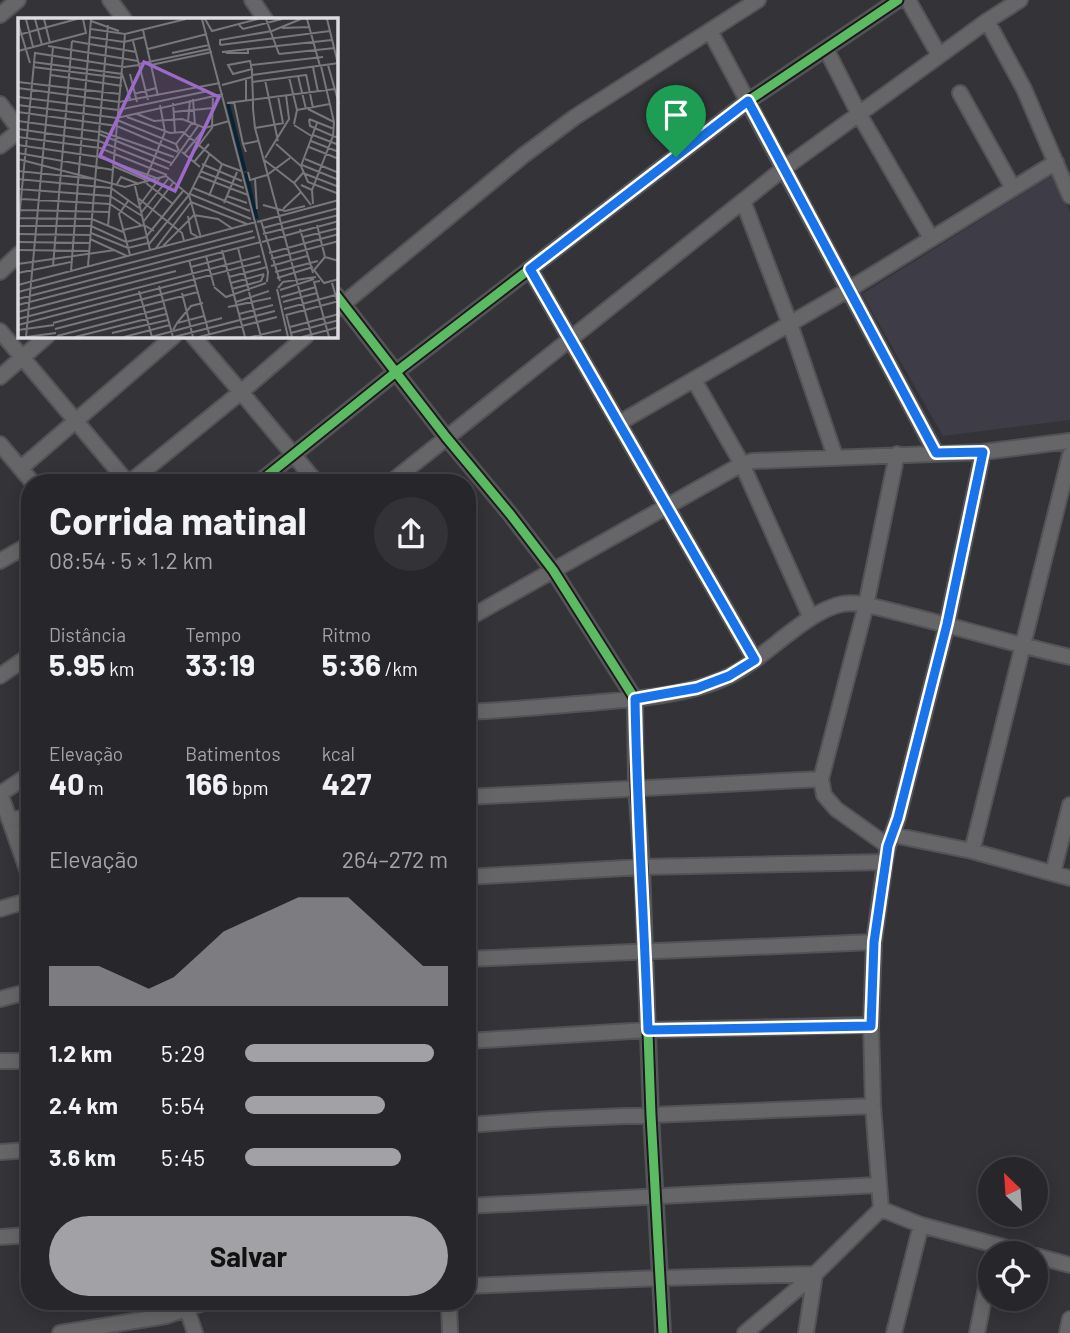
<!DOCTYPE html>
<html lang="pt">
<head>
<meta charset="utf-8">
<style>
  :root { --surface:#27262a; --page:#333236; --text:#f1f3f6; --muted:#a4a5a8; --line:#434347; --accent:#a2a1a6 }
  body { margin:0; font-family:Barlow,sans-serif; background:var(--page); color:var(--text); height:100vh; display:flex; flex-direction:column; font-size:26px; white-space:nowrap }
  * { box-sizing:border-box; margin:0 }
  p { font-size:23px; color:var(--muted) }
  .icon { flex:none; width:38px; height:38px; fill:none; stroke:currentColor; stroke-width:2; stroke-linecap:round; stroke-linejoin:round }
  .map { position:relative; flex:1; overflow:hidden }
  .drawer { position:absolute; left:21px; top:474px; width:455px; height:836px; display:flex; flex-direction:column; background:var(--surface); border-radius:28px; box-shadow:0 4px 18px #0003,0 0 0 2px var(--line) }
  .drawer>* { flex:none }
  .needle { width:46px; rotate:335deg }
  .fabs { position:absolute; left:978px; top:1157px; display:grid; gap:14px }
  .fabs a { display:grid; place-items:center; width:70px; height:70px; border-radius:50%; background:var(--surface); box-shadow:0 4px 18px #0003,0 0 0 2px var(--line); font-size:35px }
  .pin { position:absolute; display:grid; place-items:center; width:60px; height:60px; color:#fff; margin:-72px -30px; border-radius:50% 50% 50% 0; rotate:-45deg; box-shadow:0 0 7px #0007 }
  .pin .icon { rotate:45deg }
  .round { display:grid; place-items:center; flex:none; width:74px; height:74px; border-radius:37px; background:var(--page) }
  .headline { display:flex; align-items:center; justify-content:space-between; height:119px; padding:0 28px }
  h1 { font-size:38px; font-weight:700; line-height:52px }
  .stats { display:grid; grid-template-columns:repeat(3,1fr); gap:10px; height:119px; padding:7px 28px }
  .stats div { display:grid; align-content:center }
  .stats b { font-size:30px; font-weight:700 }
  .stats small { font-size:19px; font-weight:400 }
  .stats p { font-size:19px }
  .chart { height:196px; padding:14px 28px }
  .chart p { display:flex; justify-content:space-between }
  .chart svg { width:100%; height:126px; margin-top:7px; fill:var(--accent); opacity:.7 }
  .button { display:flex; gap:14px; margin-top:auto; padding:14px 28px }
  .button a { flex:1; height:80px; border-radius:42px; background:var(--accent); color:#111; font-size:28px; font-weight:700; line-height:80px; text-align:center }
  ul { padding:0 28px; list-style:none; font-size:23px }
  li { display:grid; grid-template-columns:112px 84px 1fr; align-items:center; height:52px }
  li i { height:18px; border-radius:9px; background:var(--accent) }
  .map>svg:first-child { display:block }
  .built { fill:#3e3c47 }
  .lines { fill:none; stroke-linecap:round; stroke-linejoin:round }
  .street-casing { stroke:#535256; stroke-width:18 }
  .street { stroke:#666668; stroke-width:14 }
  .cycleway-casing { stroke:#1b1a1d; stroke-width:13 }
  .cycleway { stroke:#5cba63; stroke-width:9 }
  .route-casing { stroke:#fff; stroke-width:14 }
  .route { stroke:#1a73e8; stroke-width:9 }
  .inset-river { fill:none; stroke:#072335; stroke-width:3.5 }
  .inset-road { fill:none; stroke:#78777c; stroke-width:2 }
  .view { fill:#9d6acb; fill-opacity:0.15; stroke:#9d6acb; stroke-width:3.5 }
  .inset-edge { fill:none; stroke:#dddce1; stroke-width:3.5 }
</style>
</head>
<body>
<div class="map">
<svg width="1070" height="1333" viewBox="0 0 1070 1333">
  <rect width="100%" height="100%" fill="#343338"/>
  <path class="built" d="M1054,174L1070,212V420L943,436L862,294Z"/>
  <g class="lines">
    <g class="street-casing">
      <path id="street" d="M110,0L124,19
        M252,0L265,19
        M908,0L939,55
        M0,15L18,0
        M987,21L1024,89L1070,196
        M710,31L936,453
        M826,49L859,114L931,238
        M960,93L1013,188
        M0,104L19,129
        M0,146L19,131
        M743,201L790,324L835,456
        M530,269L755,660
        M0,272L19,254
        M336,295L446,437L510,514L553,570L635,699L636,787L642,867L651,1115L663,1333
        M337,309L524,155L575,117L758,0
        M0,331L128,483
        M193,336L241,392L317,483
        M0,377L47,336
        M694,380L742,464L811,618
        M619,423L848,290L1056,162
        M0,444L33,483
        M21,468L174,336
        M129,483L241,392L306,336
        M258,483L396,372L748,101L898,0
        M390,483L783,169L987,21L1020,0
        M0,561L30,544
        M467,619L742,464L753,461L983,452L1070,441
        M0,676L30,655
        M467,712C508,710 549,706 590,703C633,699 685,696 725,678C762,662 805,611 842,604C860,601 882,609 900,613C957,627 1013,644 1070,657
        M0,793L30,878
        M0,794L30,774
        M467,797L821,779
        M9,819L30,818
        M893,835L972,851L1070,878
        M888,846L836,809L824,795L821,779L866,605L897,454
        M972,851L1070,455
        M1053,873L1070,805
        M467,877L642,867L885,862
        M0,909L30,900
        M467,959L874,942
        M0,999L30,991
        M467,1041L648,1030L871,1025
        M0,1061H30
        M467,1125L551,1119L873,1106
        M0,1152L30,1150
        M467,1206L878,1185
        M881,1209L873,1106L871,1025L874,942L885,862L888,846L898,818L947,624L983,452
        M881,1209L921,1225L1026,1253
        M0,1237L30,1235
        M1036,1256L1070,1265
        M467,1286L661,1278L815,1274L806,1333
        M449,1302L450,1333
        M185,1303L195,1333
        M60,1333L166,1316L206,1302
        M745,1333L815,1274L881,1209
        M894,1333L921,1225
        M977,1333L990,1268
        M1067,1333L1070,1319"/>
    </g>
    <use href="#street" class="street"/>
    <g class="cycleway-casing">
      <path id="cycleway" d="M336,295L446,437L510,514L553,570L635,699L636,787L642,867L651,1115L663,1333
        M258,483L396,372L748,101L898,0"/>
    </g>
    <use href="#cycleway" class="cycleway"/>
  </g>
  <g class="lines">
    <g class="route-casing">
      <path id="route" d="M748,101L936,453L983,452L947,624L898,818L888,846L874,942L871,1026L648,1030C644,919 637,809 635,699L697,688L729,676L755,660L530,269Z"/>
    </g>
    <use href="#route" class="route"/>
  </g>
  <g transform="translate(18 18)">
    <rect width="320" height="320" fill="#343338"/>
    <path class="inset-river" d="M210,86L227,153M228,155L239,201"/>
    <path class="inset-road" d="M8,1L15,29M17,1L24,27M26,1L32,25M184,1L250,254L249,264M187,1L194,13L240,1M248,1L261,36M289,1L302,48M309,1L320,46M73,3L101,13M0,5L12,45M221,7L225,11L264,1M264,10L292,9M73,11L107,16L168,1M125,12L140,78M0,17L59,1M72,19L106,24L127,19M54,23L118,34M115,23L130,82M202,27L312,13M202,27V22L254,13L283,1M30,28L120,43M130,31L189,16M0,33L68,15L65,1M204,34L314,22M154,35L191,27M208,35H230V30M261,36L317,30M15,44L104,56L113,83M121,46L192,31M133,47L194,34M233,47L305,39M310,47L321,86M15,49L103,60M295,49L300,74M234,51L215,56L210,47L232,43L233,47V49L234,51V57L235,82V91L237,110L294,319M112,56L119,84M288,56L295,90M33,57L104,68M234,57L321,45M280,58L288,91M271,59L279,92L276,106M228,60V82M247,62L260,123M0,64L102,76M234,64L288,57M204,67L234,59M0,70L101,84L202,65M116,76L138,70M260,78L265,105M0,79L100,92L190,73M175,81L177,107M216,84L225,126M155,85L157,115M209,85L317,71M0,87L99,100L205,76M290,91L316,104M279,92L312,86M0,94L99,108L160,134M155,94L195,90M119,96L136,103L164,101L187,110L211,103M109,99L152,115L165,114L204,146L223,153M291,101L292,108L315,118L316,104L303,48M291,101L316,111M99,102L158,126L161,133M0,103L81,114M170,104L172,82M276,107L295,119M237,110L266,105M0,111L81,123L151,151M82,113L156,139M81,116L153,145M295,117L321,127M0,119L82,130L149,157M293,123L321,134M158,126L174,105M258,126L283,148L290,164L321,176M0,127L81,139L141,161L121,188M291,129L321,141M164,134L182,149M228,134L225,126L240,123M0,135L95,152M166,136L187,110M171,140L194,110L195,78M247,140L271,101L268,77M0,141L107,169L148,158M245,141L276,165L293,187M287,141L321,155M176,144L191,126M184,146L224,163M284,147L321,162M95,148L128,162M152,148L180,108M283,148L299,105M0,153L77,161M182,153L226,170M230,154L232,162L249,157L272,140M148,158L171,177L183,220M180,158L230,177M0,161L93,170L121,190M237,161L239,191M126,165L147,114L142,87M128,165L155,186M276,165L285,155L321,169M99,166L103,159L121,166M283,167L294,172L295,186M117,168L132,232M175,170L232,193M0,171L92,178L124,198M294,172L315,118L321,120M172,176L233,201M191,178L204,146M209,178L229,185M120,180L164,215L166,223M3,181L92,186L123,207M110,183L101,196L112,237M206,185L219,154M245,187L267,193L287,188M265,191L283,174M1,192L91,194M123,195L150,161M170,198L173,215L180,219M1,200L74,201L105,214M126,203L155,165M243,203L262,263M239,204L321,182M299,207L307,239M0,208H73L108,224L128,219L165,173M90,208L107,16M245,210L321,190M282,211L295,255M0,212L17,35L106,49L121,47M105,212L126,207L136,213M73,215L110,230L130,225M0,216L72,217M245,216L321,197M285,219L321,210M72,221L109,238M0,224L72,225M244,224L321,203M131,226L171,177L192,135M145,228L176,197L200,201L215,211M138,230L173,184L229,206M220,230L231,273M0,232L71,233M204,232L227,319M251,235L321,216M188,238L196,268M253,241L321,223M171,242L192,319M321,243L307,239L296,252L306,265L321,261M0,246L97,232M35,248L54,23M70,248L90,7M253,248L289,238M173,249L206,240M53,253L73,1M257,254L300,243M0,255L53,244M211,259L249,249M259,260L295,249M302,263L296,264L311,319M213,265L246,256M314,265L321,289M0,267L238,204M141,268L155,319M196,269L208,279L248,265M260,270L265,264L298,259M214,271L243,263L246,256M259,271L270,319M262,272L296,261M121,273L134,319M0,274L235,213M231,274L243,319M164,275L175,319M263,279L298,269M0,281L237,219M218,284L251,273M265,284L299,275M0,287L243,224M210,289L253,280M266,291L321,276M0,294L158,253M221,296L255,287M268,296L274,319M268,297L321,283M0,301L242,238M35,305L178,267M159,305L173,288L185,285M0,307L243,244M272,309L321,296M37,311L180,274M0,312L36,307M155,312L159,305L186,298M94,315L150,302M273,315L321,302M39,318L146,290M8,319L35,29M8,319L38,315M57,319L148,296M106,319L152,307M133,319L204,300M156,319L257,293M181,319L259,299M233,319L263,312M284,319L321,309"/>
    <path class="view" d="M126,44L201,79L157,173L82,138Z"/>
    <rect width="320" height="320" class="inset-edge"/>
  </g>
</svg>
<div class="fabs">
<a><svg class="needle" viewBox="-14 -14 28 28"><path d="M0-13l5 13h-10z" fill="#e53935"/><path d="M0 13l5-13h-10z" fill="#a4a5a8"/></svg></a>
<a><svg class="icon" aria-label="locate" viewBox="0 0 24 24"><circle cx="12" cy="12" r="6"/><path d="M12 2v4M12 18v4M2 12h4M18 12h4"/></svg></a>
</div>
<div class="pin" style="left:676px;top:157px;background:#1e9e55"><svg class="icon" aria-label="arrive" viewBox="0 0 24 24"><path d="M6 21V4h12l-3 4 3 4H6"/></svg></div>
<section class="drawer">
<div class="headline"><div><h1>Corrida matinal</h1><p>08:54 · 5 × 1.2 km</p></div><a class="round"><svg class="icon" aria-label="share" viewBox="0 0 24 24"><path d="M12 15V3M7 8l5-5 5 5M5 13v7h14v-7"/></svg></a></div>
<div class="stats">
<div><p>Distância</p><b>5.95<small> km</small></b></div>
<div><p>Tempo</p><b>33:19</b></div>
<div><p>Ritmo</p><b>5:36<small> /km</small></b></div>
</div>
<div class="stats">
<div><p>Elevação</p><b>40<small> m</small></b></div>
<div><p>Batimentos</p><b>166<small> bpm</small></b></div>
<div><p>kcal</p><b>427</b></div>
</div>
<div class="chart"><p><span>Elevação</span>264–272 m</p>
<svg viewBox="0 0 160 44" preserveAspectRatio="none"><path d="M0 44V30L10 30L20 30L30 34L40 38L50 34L60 26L70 18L80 14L90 10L100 6L110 6L120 6L130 14L140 22L150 30L160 30V44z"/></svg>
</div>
<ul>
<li><b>1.2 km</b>5:29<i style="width:93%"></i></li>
<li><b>2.4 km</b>5:54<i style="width:69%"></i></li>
<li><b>3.6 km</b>5:45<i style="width:77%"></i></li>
</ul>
<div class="button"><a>Salvar</a></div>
</section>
</div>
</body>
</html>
